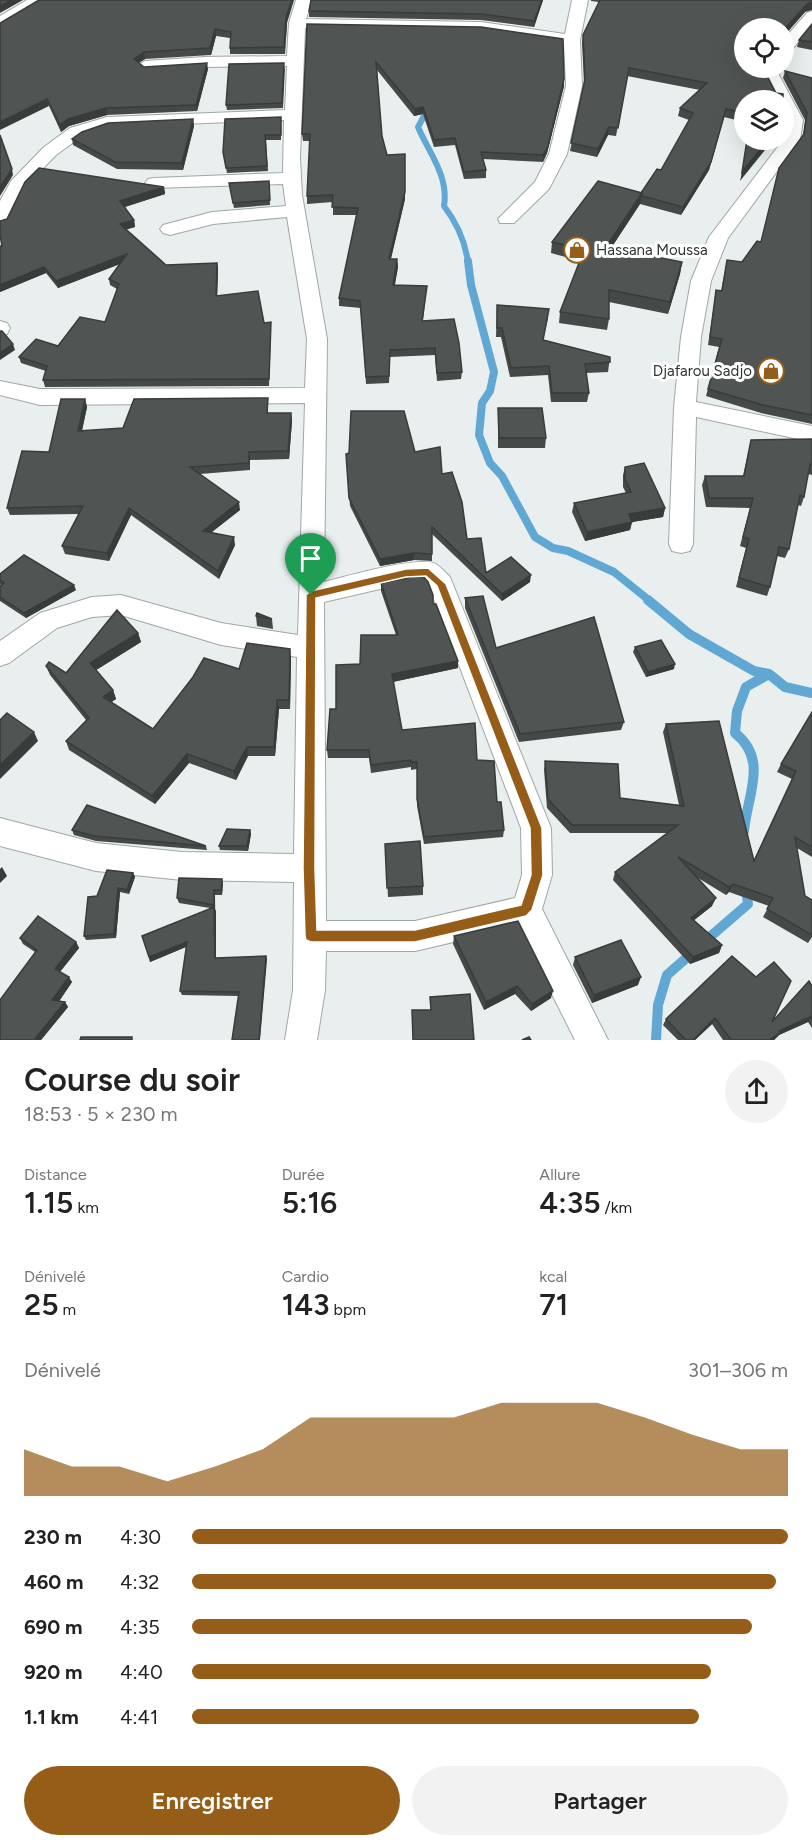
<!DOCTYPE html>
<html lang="fr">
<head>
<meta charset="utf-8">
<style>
  :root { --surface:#fff; --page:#f2f2f2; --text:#222; --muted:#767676; --accent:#965d18 }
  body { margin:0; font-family:Figtree,sans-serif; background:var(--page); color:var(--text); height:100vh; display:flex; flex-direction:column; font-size:22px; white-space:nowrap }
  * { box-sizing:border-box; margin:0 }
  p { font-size:20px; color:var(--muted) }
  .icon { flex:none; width:33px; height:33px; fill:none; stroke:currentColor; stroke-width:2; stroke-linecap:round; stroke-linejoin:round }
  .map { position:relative; height:1040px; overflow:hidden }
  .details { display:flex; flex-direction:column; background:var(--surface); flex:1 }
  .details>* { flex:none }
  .tools { position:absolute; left:734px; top:18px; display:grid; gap:12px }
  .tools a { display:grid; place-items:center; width:60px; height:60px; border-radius:50%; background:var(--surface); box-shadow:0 6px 24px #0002; font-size:30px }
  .pin { position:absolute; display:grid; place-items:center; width:51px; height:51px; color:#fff; margin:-62px -26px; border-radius:50% 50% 50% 0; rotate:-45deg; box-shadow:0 0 6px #0007 }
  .pin .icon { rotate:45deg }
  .round { display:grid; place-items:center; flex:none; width:63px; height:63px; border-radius:32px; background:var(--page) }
  .headline { display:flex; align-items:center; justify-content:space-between; height:102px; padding:0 24px }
  h1 { font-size:33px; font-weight:600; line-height:45px }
  .figures { display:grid; grid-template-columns:repeat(3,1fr); gap:9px; height:102px; padding:6px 24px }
  .figures div { display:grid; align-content:center }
  .figures b { font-size:30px; font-weight:600 }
  .figures small { font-size:16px; font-weight:400 }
  .figures p { font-size:16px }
  .chart { height:168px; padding:12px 24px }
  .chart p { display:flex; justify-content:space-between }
  .chart svg { width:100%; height:108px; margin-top:6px; fill:var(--accent); opacity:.7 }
  .button { display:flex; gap:12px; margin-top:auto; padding:12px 24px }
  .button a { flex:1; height:69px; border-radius:36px; background:var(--accent); color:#fff; font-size:24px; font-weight:600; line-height:69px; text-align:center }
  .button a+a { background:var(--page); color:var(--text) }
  ul { padding:0 24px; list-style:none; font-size:20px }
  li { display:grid; grid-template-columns:96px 72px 1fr; align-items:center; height:45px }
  li i { height:15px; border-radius:8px; background:var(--accent) }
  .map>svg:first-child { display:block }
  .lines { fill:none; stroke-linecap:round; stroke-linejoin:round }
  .stream-far2 { stroke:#61a7d3; stroke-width:6 }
  .stream-far1 { stroke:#61a7d3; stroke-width:8 }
  .stream { stroke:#61a7d3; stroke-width:10 }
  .minor-casing { stroke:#a0a7a6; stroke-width:2 }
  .minor { fill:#fff; fill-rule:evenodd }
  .wall { fill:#454947 }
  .shaded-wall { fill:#383c3a }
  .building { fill:#505553; stroke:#383c3a; stroke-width:1.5 }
  .route { fill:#965d18; stroke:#fff; stroke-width:1.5; fill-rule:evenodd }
  .labels { text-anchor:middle; stroke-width:6; stroke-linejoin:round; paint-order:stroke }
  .poi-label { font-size:15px; fill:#303333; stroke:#fff; text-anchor:start }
</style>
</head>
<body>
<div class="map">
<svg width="812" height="1040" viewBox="0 0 812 1040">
  <rect width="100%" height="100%" fill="#e8efee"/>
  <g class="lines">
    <path class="stream-far2" d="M431,112L424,116L418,127C429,153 449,176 444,206C457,223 465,241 468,262"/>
    <path class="stream-far1" d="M468,261L471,285L494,372L490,391L482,403L479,435L490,463L502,476L535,537L553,548L568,551L614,572L650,601"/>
    <path class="stream" d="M648,600L689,634L754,671L769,674L785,687L812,693
      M744,831C747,795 769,760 735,733L737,711L746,687L769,674
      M704,942L748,904L746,888
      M656,1040L658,1005L667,975L692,953"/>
    <g class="minor-casing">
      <path id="minor" d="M27,0H46L0,28V16Z
        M296,0H312L306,19L481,22L565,34L572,0H588L580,40L582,86L567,154L549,189L514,223H500L498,219L535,182L549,154L566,86L564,44L481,32L305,28L300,158L302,195L327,339L324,582C345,577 420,555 436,564C441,567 446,573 450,577L551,828L552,875L542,909L608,1040H575L518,927L415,951H326L325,990L317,1040H285L293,990L294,882L182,880L96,871L0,846V818L96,843L182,852L294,854L297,657L221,645L121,615L92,617L57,628L9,663L0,666V641L40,613L92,597L121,595L221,623L298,635L305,403L40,405L0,395V381L40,389L305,388L307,339L287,217L213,224L170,235L163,233L160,229L163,225L212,212L286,206L283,184L154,188L148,187L145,183L148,179L154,178L283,173L284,120L109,127L82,136L56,155L25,187L9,220L7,224L0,226V201L11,181L44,147L70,128L107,117L285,110L287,66L204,67L145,71L137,66L145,61L204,57L287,56L289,23ZM423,581L430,589L521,828L522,875L515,898L415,921H326L324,602L406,583Z
        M812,11V26L789,53L783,55V40L807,13Z
        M765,68H781L779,75L803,120L800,140L728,238L711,281L701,337L696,402L812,426V442L696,417L693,544L690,551L681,553L672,551L669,544L674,407L681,337L691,281L709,237L783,140C784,126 783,114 783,100H776L763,75Z
        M0,321L7,323L10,328L7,334L0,336Z"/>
    </g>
    <use href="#minor" class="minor"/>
  </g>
  <path class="wall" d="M543,0L534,27L481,20L309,17V11Z
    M591,0H812L805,12L783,37L744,28V122L724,117L709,170L681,215L640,204L611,248L682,262L680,274L668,314L609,302V319L607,330L559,323L560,312L580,261L551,253L552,242L641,193L661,170L689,120L678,116L680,108L700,90L627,76L616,136L608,135L597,157L570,151L584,83L582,43L583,35L599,2L591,1Z
    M0,23H287L285,54H230V38L216,36L211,55L145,59L139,63L144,67L208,69L197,111L107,115L69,126L61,132L49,106Z
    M307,24L564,86L547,153L543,162L483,159L486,170V178L464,179L455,145L434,147L423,114L414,116L377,70L382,136L387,155L405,154V199L391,259H397L398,267L395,285L426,294L423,321L462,372L461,379L437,381L435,355L390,357L389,383L366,384L361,308L339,306V298L357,215H333V202L307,204V196L310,141H303L302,134Z
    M812,24V50L797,47L799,40Z
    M285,68L283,108L227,110L226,105Z
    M785,71L812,78V424L761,413L706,396L719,347L708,345L715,298L716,290L721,291L727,260L742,262L761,242L803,135L805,120L783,78Z
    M281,117V140H266L268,171L227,173L223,152Z
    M193,119L194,126L183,170L117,169L73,145L72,139Z
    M269,181L270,205L234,208L229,183Z
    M164,187L165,194L124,207L134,220L135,227L126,229L166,265L217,263L218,269L217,296L264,323L271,322V329L269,386L45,387L43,380L46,371L21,363L19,357L58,346L105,322L117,289L110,285L109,279L119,264L58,288L46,273L0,292V246Z
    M497,305L548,318L543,340L610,357L608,372L586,373L589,393L587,402H551L548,375L510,377L501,337H496Z
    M268,398V413H291L292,421L289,459L250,460V470L200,474L240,510L212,532L235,545L219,579L131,515L109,561L65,554L62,546L79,514L10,515L7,508L49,452L85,399L87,407L82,431L123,428Z
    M498,408L546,438L545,448H498Z
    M812,439V475L808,474L804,497L801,506L798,505L789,549L785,558L777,556L770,587L767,596L736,587L746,548L740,546L750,508L706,507L702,485L705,476H743L751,440Z
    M415,452L442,474L467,539L486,573L530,582L502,601L432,534V561L414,560L380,566L350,506L346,454Z
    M625,467L665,508L663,517L632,522L630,530L585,541L572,512L574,503L626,493L623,487V475Z
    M0,574L76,590L26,618L0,601V586L1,585L0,584Z
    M381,583L433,604L458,661V668L393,682L402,730L477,760L497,802L504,830L503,837L424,844L417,806V769L411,770V767L371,773L369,758H328L327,750L336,709L360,664L396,635L381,591Z
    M465,598L496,648L624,722L621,730L519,742L465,608Z
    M256,616L272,619L273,629L257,626Z
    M138,633L141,642L96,670L113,690L116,699L111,702L153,729L239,669L291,658L290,709H279L275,756H248L236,780L189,763L155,804L69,750L66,741L86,720L50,675L46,666L66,673Z
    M635,647L674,669L646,677L633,652Z
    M812,712V857L797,848L812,935V937L808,943L763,917L769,906L729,892L726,895L698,878L712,906L694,920L722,945L719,953L690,964L613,880L615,872L667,833H570L547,808L544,770L545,761L620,798L679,805L663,732L666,724L754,860L792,779L777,772L781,764Z
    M72,830L206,846L207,850L96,841L74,835Z
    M250,830L251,834L248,851L220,850L219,846Z
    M385,844L423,886V895L388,897Z
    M133,873L135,877L129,894L120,892L116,938L86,940L84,936L97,896Z
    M223,883L222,895H215L216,958L266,956L267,960L238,996L182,995L180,991L186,947L150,962L149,957L210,908L179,903L177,898Z
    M454,936L551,998L531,1011L515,994L484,1010L453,944Z
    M20,938L76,942L79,948L60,972L72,982L59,1001L65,1002L68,1007L41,1040L35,952L23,944Z
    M732,956L772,1022L812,986V1028L808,1022L779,1035L774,1040H723L712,1024L695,1040H678L663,1025L666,1019Z
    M575,957L638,985L592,1003L573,965Z"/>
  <path class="shaded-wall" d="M11,0H23L0,13V6Z
    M292,0H294L287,23L285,54L286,17Z
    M542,0H543L534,27V21Z
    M812,2V10L805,12L783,37V31L807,4Z
    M215,29L216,36L211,55L210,48Z
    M144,52L145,59L135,65L134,59Z
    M207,63L208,69L197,111L196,105Z
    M564,79V86L547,153L543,162V155Z
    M47,99L49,106L0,130V122Z
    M423,107V114L414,116L415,109Z
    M106,108L107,115L69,126L61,132L60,125L68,119Z
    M726,109L709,170L681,215L683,207Z
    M193,119L194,126L183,170L182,163Z
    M609,127L608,135L597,157L598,149Z
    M768,140H773L740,181L742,172Z
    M12,169L13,175L0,196V187Z
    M164,187L165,194L122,208L120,201Z
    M405,192V199L389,266V259Z
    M642,193L640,204L604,259L606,247Z
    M134,220L135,227L122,231L120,224Z
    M127,254L128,261L58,288L56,281Z
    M397,259L398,267L393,292V285Z
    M682,262L680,274L668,314L670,302Z
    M217,263L218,269L217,303L216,296Z
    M44,267L46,273L0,292V285Z
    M13,344L15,350L0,360V353Z
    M85,399L87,407L80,439L78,431Z
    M291,413L292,421L289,459L288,451Z
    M239,502L240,510L204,538L203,531Z
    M129,508L131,515L109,561L107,553Z
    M665,508L663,517L632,522L630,530L585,541L587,532L629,514Z
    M234,537L235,545L219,579L218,571Z
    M414,553V560L380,566V559Z
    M531,575L530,582L502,601V594Z
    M74,585L76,590L26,618L24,613Z
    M138,633L141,642L93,672L90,663Z
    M290,649L291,658L290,709L289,700Z
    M458,661V668L392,682V674Z
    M675,664L674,669L646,677L648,672Z
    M113,690L116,699L106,706L103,697Z
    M277,700L279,709L275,756L274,747Z
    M34,732L38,741L0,779V765Z
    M247,747L248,756L236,780L234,771Z
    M187,754L189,763L155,804L152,796Z
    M250,830L251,834L248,851L247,846Z
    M2,867L7,876L0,883V869Z
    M133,873L135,877L129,894L127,890Z
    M222,879L223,883L222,895L221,890Z
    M733,884L729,892L726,895L729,887Z
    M118,888L120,892L116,938L114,934Z
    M716,898L712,906L688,925L691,918Z
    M214,907L216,911V962L215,958Z
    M76,942L79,948L58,974L55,969Z
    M187,942L188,946L150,962L149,957Z
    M722,945L719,953L690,964L693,957Z
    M266,956L267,960L260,1040H259Z
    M69,977L72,982L56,1006L52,1000Z
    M641,977L638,985L592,1003L594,995Z
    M517,986L515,994L484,1010L486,1002Z
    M553,991L551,998L531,1011L532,1004Z
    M65,1002L68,1007L41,1040H34Z
    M812,1017L808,1022L779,1035L774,1040H769L779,1031Z
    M715,1018L712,1024L695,1040H693Z"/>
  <path class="building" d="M0,0H11L0,6Z
    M39,0H292L286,17L284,47L230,48L231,32L215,29L210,48L144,52L134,59L144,67L207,63L196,105L106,108L68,119L60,125L47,99L0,122V23Z
    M311,0H542L534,21L481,14L309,11Z
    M600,0H812V2L807,4L783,31V33V28H744V68H763L776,93L783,94V100H744V113L726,109L711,162L683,207L642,196V193H641L657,169L661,170L693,113L680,108L707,83L629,68L618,128L609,127L598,149L571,143L585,79L583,35Z
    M307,24L481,27L563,39L564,79L548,146L543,155L481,152L486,170L464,172L455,138L434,140L423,107L415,109L376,62L382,136L387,155L405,154V192L389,259H397L393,285L427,286L422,321L454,319L459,343L462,372L437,373L435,348L390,350L389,376L366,377L360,301L339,298L358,208L332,207L333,195L307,196L310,134H302Z
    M812,24V42L799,40Z
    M284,63L282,103L226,105L229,64Z
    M785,71L812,78V415L763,405L708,389L722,339L710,337L716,290L722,291L727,260L742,262L757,241L761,242L779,168L804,134L807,113Z
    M281,117V135H265L267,166L226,168L223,152L225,119Z
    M193,119L182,163L115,162L72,139L82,132L108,123Z
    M0,135L12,169L0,187Z
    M747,140H768L742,172Z
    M39,168L164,187L120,201L134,220L120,224L166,265L217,263L216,296L258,291L264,323L271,322L269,379L43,380L47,366L19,357L36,339L58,346L80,317L105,322L119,284L109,279L127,254L56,281L44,267L0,285V246H2L0,235V221L7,219L25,182Z
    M269,181L270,200L233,203L229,183Z
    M598,181L642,193L606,247L682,262L670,302L609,290V319L560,312L584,250L552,242Z
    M497,305L549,309L543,340L610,357V362L585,364L589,393H552L549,366L511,368L502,328H497Z
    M0,331H2L13,344L0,353Z
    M268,398L267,413H291L288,451L249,452V463L190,467L239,502L203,531L234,537L218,571L129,508L107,553L62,546L83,506L7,508L22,451L49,452L61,399H85L78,431L123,428L134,399Z
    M498,408H542L546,438H499Z
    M351,411H404L415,452L440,447L442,474L452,472L462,502L467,539L481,538L486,573L511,557L531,575L502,594L432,527V554L414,553L380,559L349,498L346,454L349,453Z
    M812,439V465L810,464L804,497L800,495L789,549L779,547L770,587L739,578L749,539L743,537L753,498H709L705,476H744L751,440Z
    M644,463L665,508L629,514L632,522L587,532L574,503L631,492L625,479V467Z
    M24,555L74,585L24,613L0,597V586L4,583L0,580V574Z
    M422,575L428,582L433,595V604H436L458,661L392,674L402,730L475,723L477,760L494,761L497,802H501L504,830L424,837L417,799V762H411V760L371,765L369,750H327L330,709H336V665L360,664L361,635H398L381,583Z
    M483,596L496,648L594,617L624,722L520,734L465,598Z
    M117,610L138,633L90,663L113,690L103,697L153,729L193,677L204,658L239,669L247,643L290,649L289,700H277L274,747H247L234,771L187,754L152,796L66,741L89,718L46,666L49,662L66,673Z
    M257,613L272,619L256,616Z
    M661,640L675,664L648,672L635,647Z
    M812,712V847L795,837L805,896L812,900V935L767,909L773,898L733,884L729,887L678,857L716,898L691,918L722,945L693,957L615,872L678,825H572L548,799L545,761L618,764L620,798L684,806L666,724L719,721L754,861L796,771L781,764Z
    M7,713L34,732L0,765V720Z
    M87,805L206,846L94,836L72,830Z
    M227,829L250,830L247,846H219Z
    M420,841L423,886L387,888L385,844Z
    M107,870L133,873L127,890L118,888L114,934L84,936L88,897L97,896Z
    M179,878L222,879L221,890H214V905L177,898Z
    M214,907L215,958L266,956L259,1040H232L239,992L180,991L187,942L149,957L142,936Z
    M38,916L76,942L55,969L69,977L52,1000L65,1002L34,1040H0V1000L37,950L20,938Z
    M518,921L553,991L532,1004L517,986L486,1002L454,936Z
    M621,940L641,977L594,995L575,957Z
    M732,956L756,977L774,962L791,981L772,1022L809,981L812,986V1016L779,1031L781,1032L769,1040H731L715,1018L693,1040H686L666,1019Z
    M470,994L474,1040H413L412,1010H431L430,997Z
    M81,1037H132V1040H80Z
    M529,1037L531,1040H522Z"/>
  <path class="route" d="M428,568L446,584L542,828L543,875L532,910L526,916L415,942H311L306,940L305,936L303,868L306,595L311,591L406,569ZM426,576L437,586L530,828L531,875L521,905L415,930H317L315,868L316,598L406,577Z"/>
  <defs>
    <g id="shop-ring" transform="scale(1.35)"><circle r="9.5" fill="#fff" stroke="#965d18" stroke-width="1.5"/><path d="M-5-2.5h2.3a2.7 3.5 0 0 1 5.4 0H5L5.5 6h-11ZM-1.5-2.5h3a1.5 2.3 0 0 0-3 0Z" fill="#965d18"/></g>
  </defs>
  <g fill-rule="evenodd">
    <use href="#shop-ring" x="577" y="250"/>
    <use href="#shop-ring" x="771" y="371"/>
  </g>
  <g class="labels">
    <g class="poi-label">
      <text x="596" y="255">Hassana Moussa</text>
      <text x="752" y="376" text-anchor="end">Djafarou Sadjo</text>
    </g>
  </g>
</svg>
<div class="tools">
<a><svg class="icon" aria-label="locate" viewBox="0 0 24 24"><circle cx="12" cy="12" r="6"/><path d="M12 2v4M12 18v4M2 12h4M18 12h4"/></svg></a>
<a><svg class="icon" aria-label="layers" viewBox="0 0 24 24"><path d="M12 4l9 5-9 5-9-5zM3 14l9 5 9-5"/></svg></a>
</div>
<div class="pin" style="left:311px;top:595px;background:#1e9e55"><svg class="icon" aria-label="arrive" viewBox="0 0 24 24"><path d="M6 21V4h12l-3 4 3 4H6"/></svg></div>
</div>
<section class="details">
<div class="headline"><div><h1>Course du soir</h1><p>18:53 · 5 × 230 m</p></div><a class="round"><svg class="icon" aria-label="share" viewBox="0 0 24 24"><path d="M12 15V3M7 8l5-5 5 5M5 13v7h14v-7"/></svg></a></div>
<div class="figures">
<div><p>Distance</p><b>1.15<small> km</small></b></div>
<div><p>Durée</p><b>5:16</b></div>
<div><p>Allure</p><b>4:35<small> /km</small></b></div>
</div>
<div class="figures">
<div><p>Dénivelé</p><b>25<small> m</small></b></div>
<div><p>Cardio</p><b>143<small> bpm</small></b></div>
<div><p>kcal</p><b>71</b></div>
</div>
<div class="chart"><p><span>Dénivelé</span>301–306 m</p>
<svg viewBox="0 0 160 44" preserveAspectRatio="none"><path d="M0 44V25L10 32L20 32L30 38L40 32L50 25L60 12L70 12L80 12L90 12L100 6L110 6L120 6L130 12L140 19L150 25L160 25V44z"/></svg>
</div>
<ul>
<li><b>230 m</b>4:30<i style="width:100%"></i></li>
<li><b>460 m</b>4:32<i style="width:98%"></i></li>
<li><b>690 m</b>4:35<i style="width:94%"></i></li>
<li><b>920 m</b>4:40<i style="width:87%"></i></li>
<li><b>1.1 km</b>4:41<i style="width:85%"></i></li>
</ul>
<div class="button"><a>Enregistrer</a><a>Partager</a></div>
</section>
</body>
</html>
